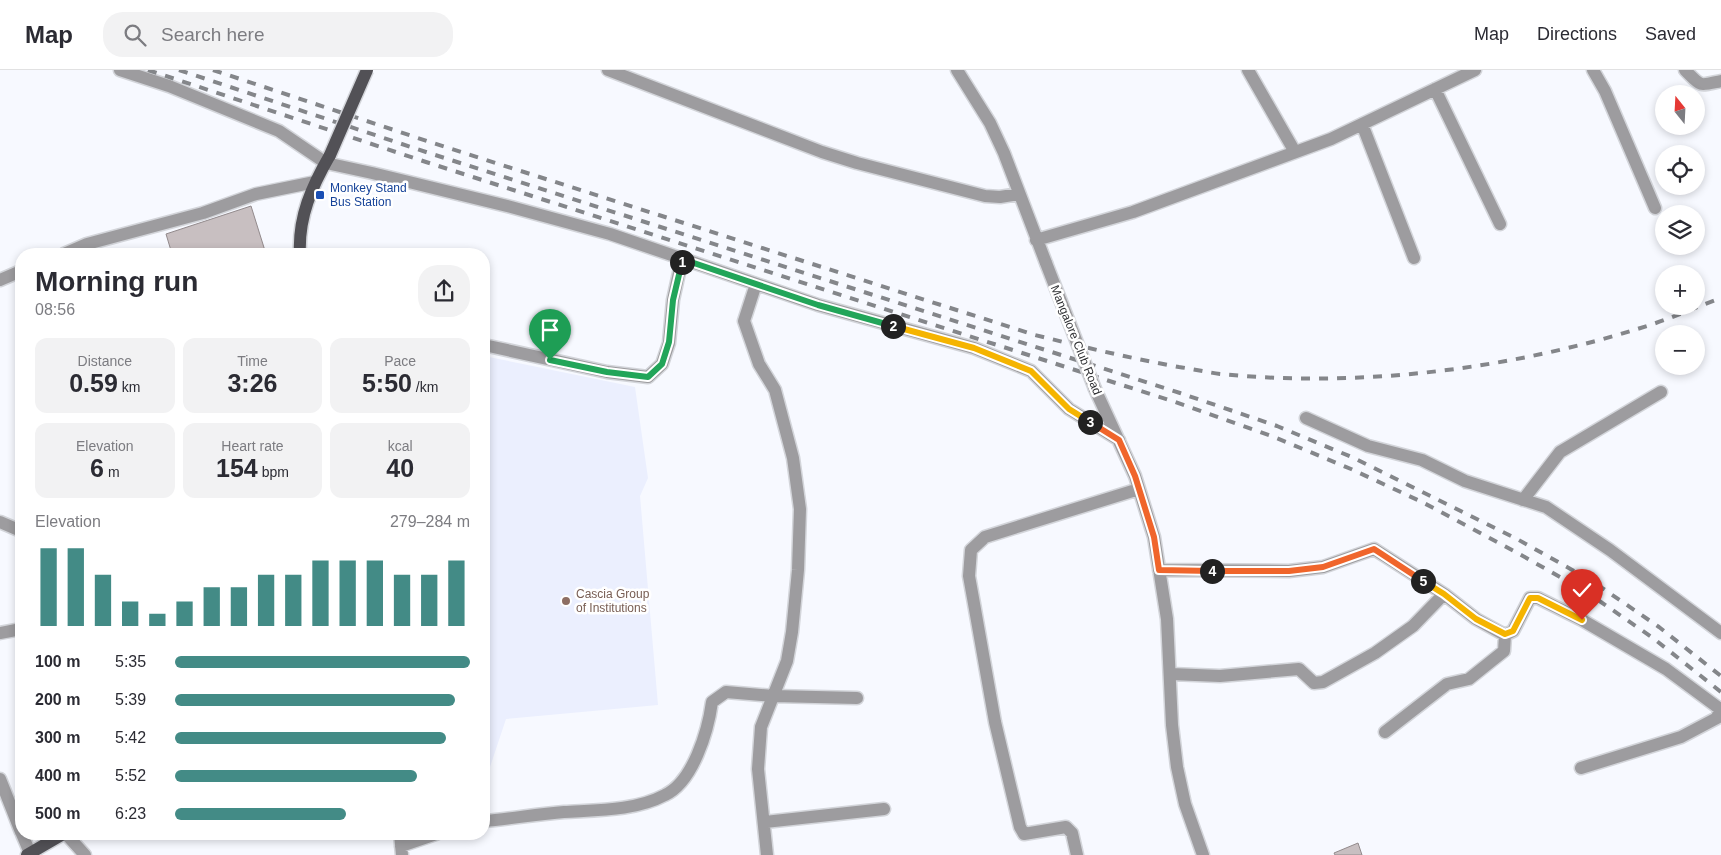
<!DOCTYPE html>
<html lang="en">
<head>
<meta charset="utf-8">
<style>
  :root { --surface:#fff; --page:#f2f2f3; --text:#2b2b33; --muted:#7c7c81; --line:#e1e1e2; --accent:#438b86 }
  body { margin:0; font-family:Helvetica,sans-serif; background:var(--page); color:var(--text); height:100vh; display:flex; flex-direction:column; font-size:19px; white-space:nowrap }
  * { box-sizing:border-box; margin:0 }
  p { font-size:16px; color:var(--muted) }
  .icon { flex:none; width:28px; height:28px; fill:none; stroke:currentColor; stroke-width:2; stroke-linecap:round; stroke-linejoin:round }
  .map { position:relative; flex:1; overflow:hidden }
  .sheet { position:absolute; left:15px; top:178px; width:475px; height:592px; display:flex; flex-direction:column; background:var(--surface); border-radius:20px; box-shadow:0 2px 8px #0003 }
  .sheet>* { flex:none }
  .needle { width:32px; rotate:342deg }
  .buttons { position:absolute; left:1655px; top:15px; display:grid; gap:10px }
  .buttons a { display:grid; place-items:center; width:50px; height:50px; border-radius:50%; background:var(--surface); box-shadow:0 2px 8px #0003; font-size:25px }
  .pin { position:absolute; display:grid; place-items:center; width:42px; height:42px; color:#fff; margin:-51px -21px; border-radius:50% 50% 50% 0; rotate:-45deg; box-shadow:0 0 5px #0007 }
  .pin .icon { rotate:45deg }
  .km { position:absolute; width:25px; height:25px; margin:-12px; border-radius:50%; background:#222; color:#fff; font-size:14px; line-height:25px; text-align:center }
  .round { display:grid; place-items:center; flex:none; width:52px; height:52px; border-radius:20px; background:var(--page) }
  .head { display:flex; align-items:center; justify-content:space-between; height:85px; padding:0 20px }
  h1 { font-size:28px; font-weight:800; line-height:38px }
  .metrics { display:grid; grid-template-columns:repeat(3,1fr); gap:8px; height:85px; padding:5px 20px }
  .metrics div { display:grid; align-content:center; border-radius:12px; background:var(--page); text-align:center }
  .metrics b { font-size:25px; font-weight:800 }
  .metrics small { font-size:14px; font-weight:400 }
  .metrics p { font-size:14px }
  .chart { height:140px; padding:10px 20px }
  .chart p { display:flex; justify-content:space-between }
  .chart svg { width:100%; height:90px; margin-top:5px; stroke:var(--accent); stroke-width:6 }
  ul { padding:0 20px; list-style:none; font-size:16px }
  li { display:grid; grid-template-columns:80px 60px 1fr; align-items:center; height:38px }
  li i { height:12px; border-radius:6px; background:var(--accent) }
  header { display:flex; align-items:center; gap:30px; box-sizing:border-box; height:70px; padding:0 25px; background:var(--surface); border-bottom:1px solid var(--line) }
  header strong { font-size:24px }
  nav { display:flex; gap:28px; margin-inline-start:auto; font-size:18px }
  .search { width:350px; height:45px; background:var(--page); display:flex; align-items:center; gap:12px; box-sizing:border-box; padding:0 18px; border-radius:20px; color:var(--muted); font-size:19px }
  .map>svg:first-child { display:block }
  .built { fill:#ebeffe }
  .building { fill:#c8bfc1; stroke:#928a8c }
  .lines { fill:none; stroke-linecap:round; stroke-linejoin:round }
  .minor-casing { stroke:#d3d5da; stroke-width:15 }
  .major-casing { stroke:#d3d5da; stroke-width:15 }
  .minor { stroke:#9d9c9f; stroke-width:12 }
  .major { stroke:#525156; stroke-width:12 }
  .rail { stroke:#84868a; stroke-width:4; stroke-dasharray:9 9; stroke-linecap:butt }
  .minor-bridge-casing { stroke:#d3d5da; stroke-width:15; stroke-linecap:butt }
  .major-bridge-casing { stroke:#d3d5da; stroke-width:15; stroke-linecap:butt }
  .minor-bridge { stroke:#9d9c9f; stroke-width:12 }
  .major-bridge { stroke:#525156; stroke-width:12 }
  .split-1-casing { stroke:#fff; stroke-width:10 }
  .split-2-casing { stroke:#fff; stroke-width:10 }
  .split-3-casing { stroke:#fff; stroke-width:10 }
  .split-4-casing { stroke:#fff; stroke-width:10 }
  .split-5-casing { stroke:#fff; stroke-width:10 }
  .split-6-casing { stroke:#fff; stroke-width:10 }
  .split-1 { stroke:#22a559; stroke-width:6 }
  .split-2 { stroke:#22a559; stroke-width:6 }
  .split-3 { stroke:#f5b400; stroke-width:6 }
  .split-4 { stroke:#f0652b; stroke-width:6 }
  .split-5 { stroke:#f0652b; stroke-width:6 }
  .split-6 { stroke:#f5b400; stroke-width:6 }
  .transit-dot { fill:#1a4fb4; stroke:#fff; stroke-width:2 }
  .education-dot { fill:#8d6e63; stroke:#fff; stroke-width:2 }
  .labels { text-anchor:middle; stroke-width:5; stroke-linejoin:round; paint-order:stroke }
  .transit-label { font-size:12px; fill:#164399; stroke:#fff; text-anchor:start }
  .street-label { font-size:12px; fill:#2f3033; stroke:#fff }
  .education-label { font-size:12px; fill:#785e54; stroke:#fff; text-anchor:start }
</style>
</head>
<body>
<header>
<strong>Map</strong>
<div class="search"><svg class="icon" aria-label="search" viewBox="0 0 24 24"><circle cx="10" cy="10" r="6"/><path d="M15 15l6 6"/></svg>Search here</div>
<nav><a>Map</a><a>Directions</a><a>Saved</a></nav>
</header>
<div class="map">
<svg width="1721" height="785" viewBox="0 0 1721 785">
  <rect width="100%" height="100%" fill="#f7f9ff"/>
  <path class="built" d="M484,286L635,317L648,408L640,426L658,635L506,649L490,697L484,696Z"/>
  <path class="building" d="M251,136L266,184H172L166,164Z
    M1358,773L1362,785H1335L1334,783Z"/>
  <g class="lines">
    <g class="minor-casing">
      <path id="minor" d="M120,0L169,16L279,61L326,93L372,103L511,137L610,164L818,235L974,278L1031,301L1069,339L1119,370
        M608,0L822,82L857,93L985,126L1000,127L1019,124
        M957,0L990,53L1004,83L1046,193
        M1248,0L1295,82
        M1593,0L1605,21L1655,138
        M1685,0C1702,17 1698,16 1721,11
        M1435,19L1500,154
        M1362,54L1414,188
        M1036,170L1133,142L1331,69L1475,0
        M64,184L87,174L203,143L256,124L315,112
        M0,210L21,201
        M756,214L744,251L759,294L775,320L793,388L800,439L798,500L792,562L787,591L761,657L758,699L767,785
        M484,275L607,302L648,307L662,294L669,273L673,230L682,189
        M1095,319L1135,406L1154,467L1167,549L1172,655L1177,697L1185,734L1203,785
        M1306,348L1368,376L1422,390L1465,411L1546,437L1610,480L1721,563
        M1523,430L1560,382L1661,322
        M0,452L21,461
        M1159,500L1289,501L1323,497L1374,479L1444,524L1476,549L1505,565
        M0,563L21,559
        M1505,565L1513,561L1530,528H1538L1582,550L1666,599L1720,639L1717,648L1681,667L1581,698
        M1171,604L1220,606L1299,599L1314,613L1323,612L1375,583L1413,556L1444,524
        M1385,662L1447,614L1469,609L1504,581L1505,565
        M0,709L21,762
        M484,751C510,749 537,744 564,742C597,740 635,741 665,725C693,712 708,661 712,632L726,622L774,626L857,628
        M765,752L884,739
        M22,764L30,783
        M66,764L85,785
        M400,764L402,785
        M401,776L436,764
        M1077,785L1072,763L1066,757L1024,764L1020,757L995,652L973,528L969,506L971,480L985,467L1139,419"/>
    </g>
    <g class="major-casing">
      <path id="major" d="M300,184C298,147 312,116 330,85
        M27,785L63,764"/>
    </g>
    <use href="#minor" class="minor"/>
    <use href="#major" class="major"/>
    <path class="rail" d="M148,0L426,92L1175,332L1274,367L1351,399L1422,432L1514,481L1585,521L1653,568L1721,622
      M179,0L429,83L1180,323L1277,356L1354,388L1517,469L1592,511L1659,557L1721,606
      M213,0L433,73L1035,265C1083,277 1130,288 1179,297C1193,299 1206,302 1220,304C1361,318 1512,299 1647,256C1672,248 1696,237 1721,228"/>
    <g class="minor-bridge-casing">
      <path id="minor-bridge" d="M1046,193L1095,319"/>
    </g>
    <g class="major-bridge-casing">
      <path id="major-bridge" d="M330,85L367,0"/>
    </g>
    <use href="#minor-bridge" class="minor-bridge"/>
    <use href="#major-bridge" class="major-bridge"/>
  </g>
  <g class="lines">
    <g class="split-1-casing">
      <path id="split-1" d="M550,290L607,302L648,307L662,294L669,272L673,230L682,192"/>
    </g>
    <g class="split-2-casing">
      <path id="split-2" d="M682,192V189L818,235L893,256"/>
    </g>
    <g class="split-3-casing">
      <path id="split-3" d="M893,256L974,278L1031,301L1069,339L1090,352"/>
    </g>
    <g class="split-4-casing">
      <path id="split-4" d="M1090,352L1119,370L1135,406L1154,467L1159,500L1212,501"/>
    </g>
    <g class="split-5-casing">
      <path id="split-5" d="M1212,501H1289L1323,497L1374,479L1423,511"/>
    </g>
    <g class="split-6-casing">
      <path id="split-6" d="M1423,511L1444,524L1476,549L1505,564L1513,561L1530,528H1538L1582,550"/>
    </g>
    <use href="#split-1" class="split-1"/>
    <use href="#split-2" class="split-2"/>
    <use href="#split-3" class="split-3"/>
    <use href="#split-4" class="split-4"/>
    <use href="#split-5" class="split-5"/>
    <use href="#split-6" class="split-6"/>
  </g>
  <rect class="transit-dot" x="315" y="120" width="10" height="10" rx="2.5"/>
  <circle class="education-dot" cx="566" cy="531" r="5"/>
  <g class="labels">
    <g class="transit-label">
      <text x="330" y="122">Monkey Stand<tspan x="330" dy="14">Bus Station</tspan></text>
    </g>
    <g class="street-label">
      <text transform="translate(1076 270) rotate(68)" y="4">Mangalore Club Road</text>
    </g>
    <g class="education-label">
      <text x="576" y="528">Cascia Group<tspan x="576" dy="14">of Institutions</tspan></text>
    </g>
  </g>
</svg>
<div class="buttons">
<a><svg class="needle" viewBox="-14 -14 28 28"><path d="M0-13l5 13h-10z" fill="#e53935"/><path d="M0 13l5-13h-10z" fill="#7c7c81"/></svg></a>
<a><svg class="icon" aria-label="locate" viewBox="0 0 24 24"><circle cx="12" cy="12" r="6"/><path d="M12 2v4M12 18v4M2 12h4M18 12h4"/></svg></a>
<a><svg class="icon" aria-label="layers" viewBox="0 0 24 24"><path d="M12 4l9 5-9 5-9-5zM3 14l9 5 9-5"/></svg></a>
<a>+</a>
<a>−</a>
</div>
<div class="pin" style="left:550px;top:290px;background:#1e9e55"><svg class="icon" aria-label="arrive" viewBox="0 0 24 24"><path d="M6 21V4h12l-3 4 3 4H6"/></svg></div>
<div class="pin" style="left:1582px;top:550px;background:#d93025"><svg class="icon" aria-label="check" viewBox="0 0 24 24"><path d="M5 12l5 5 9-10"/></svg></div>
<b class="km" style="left:682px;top:192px">1</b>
<b class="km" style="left:893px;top:256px">2</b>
<b class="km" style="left:1090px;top:352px">3</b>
<b class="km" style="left:1212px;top:501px">4</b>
<b class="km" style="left:1423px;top:511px">5</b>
<section class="sheet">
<div class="head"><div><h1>Morning run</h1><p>08:56</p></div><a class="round"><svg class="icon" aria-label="share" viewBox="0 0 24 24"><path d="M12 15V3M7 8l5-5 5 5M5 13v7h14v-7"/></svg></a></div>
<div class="metrics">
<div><p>Distance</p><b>0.59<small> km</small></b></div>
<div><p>Time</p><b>3:26</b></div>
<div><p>Pace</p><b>5:50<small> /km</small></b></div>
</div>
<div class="metrics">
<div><p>Elevation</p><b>6<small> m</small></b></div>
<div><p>Heart rate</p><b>154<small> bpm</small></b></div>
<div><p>kcal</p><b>40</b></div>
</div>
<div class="chart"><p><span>Elevation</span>279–284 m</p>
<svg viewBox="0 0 160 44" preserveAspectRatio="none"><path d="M5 44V6M15 44V6M25 44V19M35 44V32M45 44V38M55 44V32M65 44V25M75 44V25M85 44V19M95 44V19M105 44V12M115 44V12M125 44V12M135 44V19M145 44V19M155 44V12"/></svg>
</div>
<ul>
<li><b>100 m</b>5:35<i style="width:100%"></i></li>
<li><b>200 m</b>5:39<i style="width:95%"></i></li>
<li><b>300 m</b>5:42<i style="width:92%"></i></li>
<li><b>400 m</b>5:52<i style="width:82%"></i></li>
<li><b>500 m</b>6:23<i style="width:58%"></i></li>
</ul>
</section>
</div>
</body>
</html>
